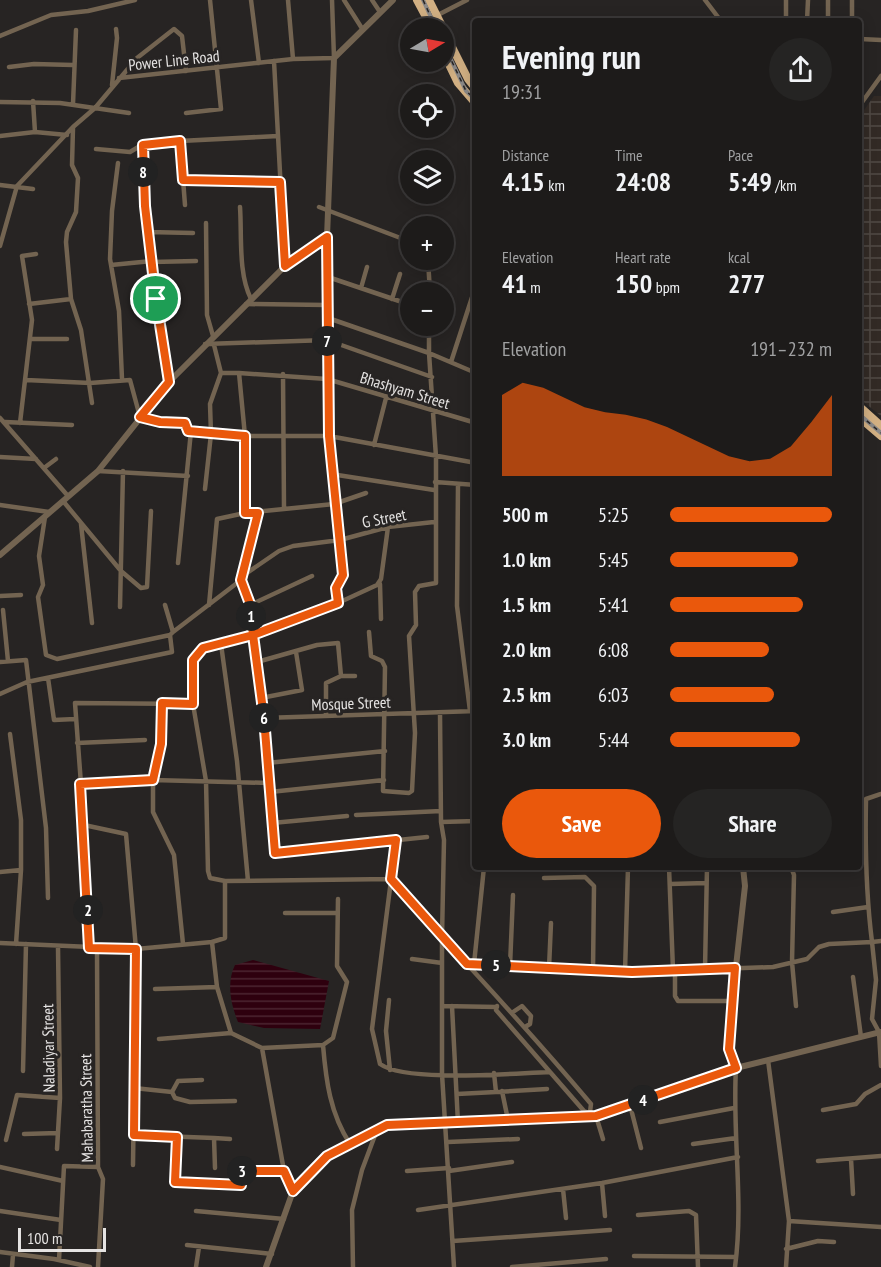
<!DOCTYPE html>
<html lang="en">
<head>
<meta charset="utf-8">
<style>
  :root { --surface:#1d1b1a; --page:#252423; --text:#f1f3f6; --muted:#a0a1a2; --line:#3b3939; --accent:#ea580c }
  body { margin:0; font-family:"PT Sans Narrow",sans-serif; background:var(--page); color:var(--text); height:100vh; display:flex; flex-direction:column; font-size:22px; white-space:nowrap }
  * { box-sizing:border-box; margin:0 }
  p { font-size:20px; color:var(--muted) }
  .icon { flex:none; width:33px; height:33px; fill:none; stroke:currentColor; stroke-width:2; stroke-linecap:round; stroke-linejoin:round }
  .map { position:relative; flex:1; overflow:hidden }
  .side { position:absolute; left:472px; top:18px; width:390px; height:852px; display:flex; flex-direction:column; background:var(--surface); border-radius:6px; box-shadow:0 3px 15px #0003,0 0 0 2px var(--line) }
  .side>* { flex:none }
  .needle { width:39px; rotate:80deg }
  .tools { position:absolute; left:400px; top:18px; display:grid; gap:12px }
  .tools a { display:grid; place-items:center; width:54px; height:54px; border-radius:50%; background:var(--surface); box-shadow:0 3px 15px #0003,0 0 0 2px var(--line); font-size:30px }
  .scale { position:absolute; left:18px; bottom:15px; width:88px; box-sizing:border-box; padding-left:6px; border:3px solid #e5e3e2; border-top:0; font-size:16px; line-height:21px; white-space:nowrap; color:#e5e3e2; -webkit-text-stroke:4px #272423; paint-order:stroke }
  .pin { position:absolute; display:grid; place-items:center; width:51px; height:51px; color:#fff; margin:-26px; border:3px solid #fff; border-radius:50%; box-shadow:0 2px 6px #0007 }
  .km { position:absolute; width:30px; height:30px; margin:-15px; border-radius:50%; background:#222; color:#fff; font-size:16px; line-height:30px; text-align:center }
  .round { display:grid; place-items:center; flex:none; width:63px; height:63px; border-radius:32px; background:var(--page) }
  .head { display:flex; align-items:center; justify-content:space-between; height:102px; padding:0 30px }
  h1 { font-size:33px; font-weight:700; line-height:45px }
  .stats { display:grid; grid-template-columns:repeat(3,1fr); gap:9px; height:102px; padding:6px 30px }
  .stats div { display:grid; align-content:center }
  .stats b { font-size:26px; font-weight:700 }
  .stats small { font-size:16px; font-weight:400 }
  .stats p { font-size:16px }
  .chart { height:168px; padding:12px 30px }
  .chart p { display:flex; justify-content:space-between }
  .chart svg { width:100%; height:108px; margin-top:6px; fill:var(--accent); opacity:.7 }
  .button { display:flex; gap:12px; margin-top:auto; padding:12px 30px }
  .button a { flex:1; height:69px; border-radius:36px; background:var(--accent); color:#fff; font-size:24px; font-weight:700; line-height:69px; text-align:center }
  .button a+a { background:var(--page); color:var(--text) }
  ul { padding:0 30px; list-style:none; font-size:20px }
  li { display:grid; grid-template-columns:96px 72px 1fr; align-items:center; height:45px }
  li i { height:15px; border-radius:8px; background:var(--accent) }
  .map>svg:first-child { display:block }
  .industrial { fill:url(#industrial-grid) }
  .water { fill:url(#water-rules) }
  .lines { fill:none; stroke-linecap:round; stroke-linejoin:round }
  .minor { stroke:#736451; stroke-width:4.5 }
  .tertiary { stroke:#736451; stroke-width:6 }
  .trunk { stroke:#d2b083; stroke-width:8 }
  .rail-casing { stroke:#8a8887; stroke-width:4 }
  .rail { stroke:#272423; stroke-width:1.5; stroke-dasharray:4.5; stroke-linecap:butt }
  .route-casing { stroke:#fff; stroke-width:12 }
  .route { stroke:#ea580c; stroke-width:8 }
  .labels { text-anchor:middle; stroke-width:6; stroke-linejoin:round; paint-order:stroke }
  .street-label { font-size:16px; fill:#e5e3e2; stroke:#272423 }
</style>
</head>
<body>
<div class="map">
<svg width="881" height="1267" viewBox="0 0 881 1267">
  <defs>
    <pattern id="industrial-grid" width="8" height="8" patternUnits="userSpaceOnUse" patternTransform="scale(1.5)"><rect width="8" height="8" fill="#322a25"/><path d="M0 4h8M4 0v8" fill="none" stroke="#504944"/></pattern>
    <pattern id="water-rules" width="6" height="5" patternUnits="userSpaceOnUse" patternTransform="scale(1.5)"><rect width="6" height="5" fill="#2e000e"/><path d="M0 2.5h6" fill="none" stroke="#4c2531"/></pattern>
  </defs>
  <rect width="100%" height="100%" fill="#272423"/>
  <path class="industrial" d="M874,96H881V416L860,399V116Z"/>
  <path class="water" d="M253,960L329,981L320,1029L264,1028L238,1022C231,1005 226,983 235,965Z"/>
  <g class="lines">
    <path class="minor" d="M251,0L259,63
      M288,0L293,59
      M344,0L363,30
      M372,0L380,12
      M705,0L721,21
      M428,20L467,0
      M786,21V0
      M807,21L808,0
      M828,21V0
      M852,21V0
      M0,36L51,15L88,11L135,0
      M860,39L881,40
      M274,61L285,266
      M9,67L34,64L73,65
      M119,78L293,59L334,58L332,0
      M112,85L117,38L116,29
      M33,101L35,132
      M0,102L60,103L129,113
      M73,104L76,30
      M860,105L881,76
      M186,113L221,109L210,0
      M73,128L72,165L78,178L76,212L67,232L66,242L71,299L81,330L92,403
      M0,136L35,132L67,135
      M180,141L185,205
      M143,145L148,232L169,382
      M96,149L130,152L140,146L180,141L278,136
      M118,163L112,211L110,259L119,311L122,379
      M183,180L281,182
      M0,185L33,189
      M240,207C242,236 238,273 251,299
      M319,207L411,242
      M206,223L207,315L213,336
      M148,232L193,233
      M327,237L328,318L429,353L436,457V583L419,586L415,592L416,625L409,636L415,733L412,791L409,793L383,791L385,667L382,661L371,656L369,632
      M0,246L17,186L73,127L95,108L137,58L174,29L182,36L186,71
      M428,260L430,292
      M152,262L196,261
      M111,265L152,261
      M328,277L411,305
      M361,288L367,267
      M392,299L400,274
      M29,304L71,299
      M246,304L326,305
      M328,318L329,436L343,575L336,588L338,603
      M429,326V353L476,373
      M31,339H67
      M205,344L327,340L432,377
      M214,345L221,373H239
      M451,362L476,285
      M283,374L284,509
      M26,380L90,383L130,380L140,417L160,422L185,423L188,431L245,436H329L476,463
      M0,418L68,496
      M5,422L72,425
      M20,423L32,320L22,256L36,254
      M374,445L386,398
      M0,457L36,459
      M44,468L56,459
      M98,471L188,476
      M331,474L434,490
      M435,482L476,485
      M458,484L457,606L470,711
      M205,489L211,434L210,404L221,373
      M366,493L334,504L245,513V436L239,373L327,379L476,423
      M63,501L121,571L141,588L147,587L151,511
      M0,505L49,512
      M258,513L241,580L250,605L264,718L275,853L427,837
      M45,517L39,556L43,585L38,597L46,655L57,659L170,635
      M81,524L92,623
      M388,527L381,579L377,585L338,603L253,635L203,648L193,660V704L206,781L208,871L210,878L225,881L391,879L442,937V1006L497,1007
      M178,563L191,431
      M244,575L279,551L293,546L340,540L388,527L434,522
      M380,584L381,619
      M0,596L21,595
      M209,605L217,519L245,513
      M250,605L312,576
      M120,607L123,471
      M3,610L8,661
      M173,632L241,580
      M221,644L237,761L248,881
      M0,662L26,660L46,828L48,898
      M257,662L317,645L338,643L341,676L326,683V716
      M341,676H355
      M48,678L54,720L75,719
      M0,694L27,682L172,652L170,635L173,632L165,605
      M261,698L302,690L296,652
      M162,703L163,722L153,780V812L174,855L183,944
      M440,713L441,822L444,840L442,937C493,992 543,1047 591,1104L590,1112
      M264,718L476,711
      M10,734L21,820V870L16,944
      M77,743L145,740
      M267,763L385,751
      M80,784L153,780L269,783
      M270,792L384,780
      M881,794L866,799C865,847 866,894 872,942L881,941
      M356,815L441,811
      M474,820L476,805
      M441,822L476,821
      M272,823L347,816
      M84,825L126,834L136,949L133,1165
      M396,841L372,1029L380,1064C407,1083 513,1073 550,1072
      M669,867L673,970
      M791,867L794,875L792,962L796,1006
      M0,872L21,870
      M544,878L585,877L594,886L593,970
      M670,884L706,883
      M833,912L868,907
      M285,913H337
      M212,942L225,938V881
      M0,943L136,949L212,942L217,987L231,1033L262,1048L284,1171L293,1191
      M89,948L84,825L75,703L193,704
      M97,948L98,1167L103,1179L98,1267
      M412,959L442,963
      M467,964L632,972L773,967L807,959L819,947L829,944L872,942L876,980L872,1019L879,1032L881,1066
      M474,964L484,867
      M510,966L513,895
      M549,968L551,923
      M705,969L707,867
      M625,972L628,867
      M675,974V996L678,1001H732
      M853,977L861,1037
      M155,989L217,987
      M389,1000L386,1031L390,1070
      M442,1006V1074L454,1267
      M452,1006L458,1123
      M497,1006L496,1010L584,1111L596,1116L603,1139
      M513,1012L522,1006L531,1016L530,1024L525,1027
      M159,1039L231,1033
      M323,1045L333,1038L347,982L337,966L338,899
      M262,1048L323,1045C326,1081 330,1113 350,1144
      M768,1060L789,1221L786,1267
      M23,1071L26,944
      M134,1088L172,1092L178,1081L202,1080
      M502,1091L508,1120
      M172,1092L175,1098L190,1102L235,1101
      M496,1092L547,1089
      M457,1094L496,1092L494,1073
      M630,1105L641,1148
      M823,1110L856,1104L865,1094L881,1085
      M660,1122L734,1108
      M24,1134L58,1133
      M134,1135L214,1138
      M177,1137L175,1182L241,1185L242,1171H284
      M6,1140L17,1095L60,1098
      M448,1142L518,1139
      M693,1144L736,1138
      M57,1149L60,1098L58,947
      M851,1159L853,1194
      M818,1161L881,1156
      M0,1167L63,1181
      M215,1168L214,1138L230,1139
      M407,1171L449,1168
      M449,1171L512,1162
      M602,1183L605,1216
      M563,1189L566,1218
      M418,1210L602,1183L738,1157
      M0,1211L61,1220
      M196,1211L284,1219
      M638,1215L689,1211L696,1215L698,1267
      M789,1221L881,1227
      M453,1241L610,1230
      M187,1245L272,1254
      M786,1249L818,1241L834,1242
      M0,1252L54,1259L90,1267
      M634,1256L736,1257
      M59,1260L64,1166L98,1167
      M12,1267L13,1255
      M196,1267L199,1247
      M353,1267L352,1210L362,1170L377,1130
      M512,1267L606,1259
      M735,1267C744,1201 732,1134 736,1068"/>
    <path class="tertiary" d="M0,555L98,471L169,382L285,266L327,237L334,58L393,0
      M736,1068L729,1049V1029L745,886L743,867
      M266,1267L293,1191L327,1156L387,1125L596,1116L736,1068L881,1032"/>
    <path class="trunk" d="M417,0L432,28
      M429,0L443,28
      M444,31L468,79L476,89
      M444,54L458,83L476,104
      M860,407L881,426
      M860,418L881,436"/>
    <g class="rail-casing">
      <path id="rail" d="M423,0L436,28
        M444,45L466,91L476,100
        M860,415L881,433"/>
    </g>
    <use href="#rail" class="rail"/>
  </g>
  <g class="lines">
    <g class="route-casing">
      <path id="route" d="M156,299L169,382L140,417L160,422L185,423L188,431L245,436V513H258L241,580L250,604L253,635L203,648L193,660V704L162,703L161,744L153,780L80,784L89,948L136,949L134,1135L177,1137L175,1182L241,1185L242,1171H284L293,1191L327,1156L387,1125L596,1116L736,1068L729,1049L735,968L632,972L467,964L391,879L396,840L275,853L264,718L253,635L338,603L336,588L343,575L329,436L327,237L285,266L280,182L183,180L180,141L143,145L145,206L156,299"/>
    </g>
    <use href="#route" class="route"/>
  </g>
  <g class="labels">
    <g class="street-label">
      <text transform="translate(174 60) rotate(-6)" y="6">Power Line Road</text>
      <text transform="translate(405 390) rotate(17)" y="6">Bhashyam Street</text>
      <text transform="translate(384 518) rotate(-11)" y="6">G Street</text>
      <text transform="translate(351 703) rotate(-2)" y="6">Mosque Street</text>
      <text transform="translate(48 1048) rotate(-91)" y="6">Naladiyar Street</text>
      <text transform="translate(86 1108) rotate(-91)" y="6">Mahabaratha Street</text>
    </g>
  </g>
</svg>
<div class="tools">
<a><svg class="needle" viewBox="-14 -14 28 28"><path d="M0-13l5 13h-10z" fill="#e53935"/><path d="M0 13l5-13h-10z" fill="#a0a1a2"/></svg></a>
<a><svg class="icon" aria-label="locate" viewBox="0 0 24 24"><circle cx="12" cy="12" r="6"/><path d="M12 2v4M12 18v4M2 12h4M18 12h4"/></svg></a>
<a><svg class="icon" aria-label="layers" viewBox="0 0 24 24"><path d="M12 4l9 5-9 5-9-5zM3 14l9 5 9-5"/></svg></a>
<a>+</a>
<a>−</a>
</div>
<div class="scale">100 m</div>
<div class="pin" style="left:156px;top:299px;background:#1e9e55"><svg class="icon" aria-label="arrive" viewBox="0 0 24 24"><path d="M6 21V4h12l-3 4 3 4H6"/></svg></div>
<b class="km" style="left:251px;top:616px">1</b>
<b class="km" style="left:88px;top:910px">2</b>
<b class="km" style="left:242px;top:1171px">3</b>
<b class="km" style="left:643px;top:1100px">4</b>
<b class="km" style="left:496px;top:965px">5</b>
<b class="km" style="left:264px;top:718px">6</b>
<b class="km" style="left:327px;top:341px">7</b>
<b class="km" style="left:143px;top:172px">8</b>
<section class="side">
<div class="head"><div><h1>Evening run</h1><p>19:31</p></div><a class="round"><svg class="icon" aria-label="share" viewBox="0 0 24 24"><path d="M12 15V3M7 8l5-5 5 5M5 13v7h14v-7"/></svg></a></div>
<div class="stats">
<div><p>Distance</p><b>4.15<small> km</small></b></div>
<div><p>Time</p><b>24:08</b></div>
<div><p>Pace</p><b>5:49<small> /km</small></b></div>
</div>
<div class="stats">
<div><p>Elevation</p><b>41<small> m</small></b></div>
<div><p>Heart rate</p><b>150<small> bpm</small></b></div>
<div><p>kcal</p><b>277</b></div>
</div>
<div class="chart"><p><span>Elevation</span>191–232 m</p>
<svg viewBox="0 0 160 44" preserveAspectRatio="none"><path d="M0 44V11L10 6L20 8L30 12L40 16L50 18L60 19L70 21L80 24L90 28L100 32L110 36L120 38L130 37L140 32L150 22L160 11V44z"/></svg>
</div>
<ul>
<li><b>500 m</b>5:25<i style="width:100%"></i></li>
<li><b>1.0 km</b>5:45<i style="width:79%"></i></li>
<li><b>1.5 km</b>5:41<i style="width:82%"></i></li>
<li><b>2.0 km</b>6:08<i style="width:61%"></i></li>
<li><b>2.5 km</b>6:03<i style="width:64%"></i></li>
<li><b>3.0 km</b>5:44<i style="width:80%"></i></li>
</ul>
<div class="button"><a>Save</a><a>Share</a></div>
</section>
</div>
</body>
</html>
